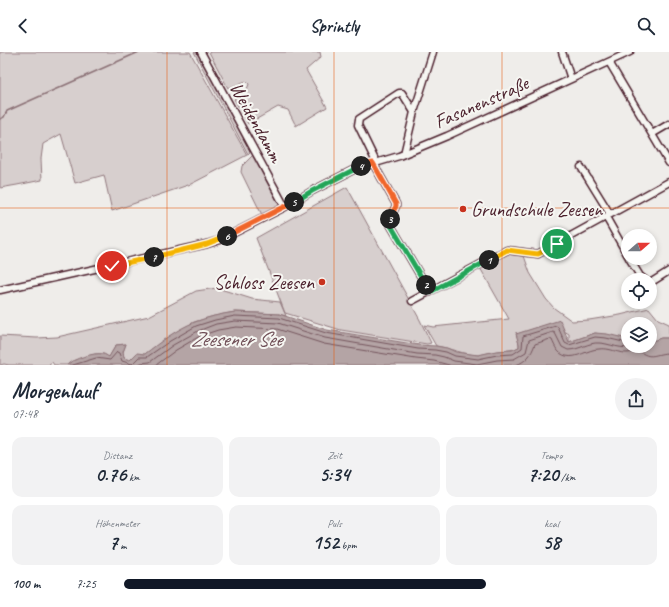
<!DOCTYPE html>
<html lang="de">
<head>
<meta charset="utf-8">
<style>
  :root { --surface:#fff; --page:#f2f2f3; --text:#1f2937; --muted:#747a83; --accent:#111827 }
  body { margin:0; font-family:Caveat,sans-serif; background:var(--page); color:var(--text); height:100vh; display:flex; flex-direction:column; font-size:15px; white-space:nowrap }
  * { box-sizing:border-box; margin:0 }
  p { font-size:13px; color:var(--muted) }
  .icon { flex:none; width:22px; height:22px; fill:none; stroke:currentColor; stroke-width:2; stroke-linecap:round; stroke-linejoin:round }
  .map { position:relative; height:313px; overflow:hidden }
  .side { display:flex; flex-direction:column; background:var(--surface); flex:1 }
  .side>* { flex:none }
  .needle { width:26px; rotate:70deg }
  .tools { position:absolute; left:621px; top:177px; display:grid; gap:8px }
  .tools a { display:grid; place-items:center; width:36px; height:36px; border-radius:50%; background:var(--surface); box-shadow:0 2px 6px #0003; font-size:20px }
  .pin { position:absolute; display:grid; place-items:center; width:34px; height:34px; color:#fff; margin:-17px; border:2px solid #fff; border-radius:50%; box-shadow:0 1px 4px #0007 }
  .km { position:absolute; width:20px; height:20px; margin:-10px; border-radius:50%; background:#222; color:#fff; font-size:11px; line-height:20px; text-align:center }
  .round { display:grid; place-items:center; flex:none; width:42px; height:42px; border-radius:21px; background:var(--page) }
  .headline { display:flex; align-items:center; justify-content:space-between; height:68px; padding:0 12px }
  h1 { font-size:22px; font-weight:600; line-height:30px }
  .metrics { display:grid; grid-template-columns:repeat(3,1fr); gap:6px; height:68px; padding:4px 12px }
  .metrics div { display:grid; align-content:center; border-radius:10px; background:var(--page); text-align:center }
  .metrics b { font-size:20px; font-weight:600 }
  .metrics small { font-size:11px; font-weight:400 }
  .metrics p { font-size:11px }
  ul { padding:0 12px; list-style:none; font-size:13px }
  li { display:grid; grid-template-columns:64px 48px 1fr; align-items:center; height:30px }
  li i { height:10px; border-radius:5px; background:var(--accent) }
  header { display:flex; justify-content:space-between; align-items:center; height:52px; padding:0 12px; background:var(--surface); font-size:18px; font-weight:600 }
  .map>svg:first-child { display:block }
  .green { fill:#d7cfce; stroke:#90777c }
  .water { fill:#b4a4a5; stroke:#8a6f74 }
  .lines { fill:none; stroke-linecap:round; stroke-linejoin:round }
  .shore { stroke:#74545c; stroke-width:1 }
  .stream { stroke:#8a6f74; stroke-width:1.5 }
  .minor-casing { stroke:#4a1f2b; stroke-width:9 }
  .minor { stroke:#f6f6f2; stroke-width:6 }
  .split-1-casing { stroke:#fff; stroke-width:8 }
  .split-2-casing { stroke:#fff; stroke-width:8 }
  .split-3-casing { stroke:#fff; stroke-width:8 }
  .split-4-casing { stroke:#fff; stroke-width:8 }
  .split-5-casing { stroke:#fff; stroke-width:8 }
  .split-6-casing { stroke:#fff; stroke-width:8 }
  .split-7-casing { stroke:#fff; stroke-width:8 }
  .split-8-casing { stroke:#fff; stroke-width:8 }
  .split-1 { stroke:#f5b400; stroke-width:5 }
  .split-2 { stroke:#22a559; stroke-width:5 }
  .split-3 { stroke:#22a559; stroke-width:5 }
  .split-4 { stroke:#f0652b; stroke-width:5 }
  .split-5 { stroke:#22a559; stroke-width:5 }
  .split-6 { stroke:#f0652b; stroke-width:5 }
  .split-7 { stroke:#f5b400; stroke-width:5 }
  .split-8 { stroke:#f5b400; stroke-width:5 }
  .grid { fill:none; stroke:#e8590c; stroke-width:1; stroke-opacity:0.55 }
  .poi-dot { fill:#c8321e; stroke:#f6f6f2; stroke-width:1.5 }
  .labels { text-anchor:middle; stroke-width:4; stroke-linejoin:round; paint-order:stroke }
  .street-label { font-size:20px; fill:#4a1f2b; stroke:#f6f6f2 }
  .poi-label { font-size:20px; fill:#4a1f2b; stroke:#f6f6f2; text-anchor:start }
  .water-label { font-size:21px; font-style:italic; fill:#6f4e56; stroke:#f6f6f2 }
</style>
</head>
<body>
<header><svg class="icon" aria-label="back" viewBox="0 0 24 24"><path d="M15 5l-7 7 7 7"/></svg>Sprintly<svg class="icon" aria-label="search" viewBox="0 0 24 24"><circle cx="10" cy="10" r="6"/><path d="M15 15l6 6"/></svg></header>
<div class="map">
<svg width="669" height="313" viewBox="0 0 669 313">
  <rect width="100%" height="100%" fill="#efedea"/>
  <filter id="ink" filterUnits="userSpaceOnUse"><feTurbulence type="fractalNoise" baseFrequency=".025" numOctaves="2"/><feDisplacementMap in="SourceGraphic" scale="8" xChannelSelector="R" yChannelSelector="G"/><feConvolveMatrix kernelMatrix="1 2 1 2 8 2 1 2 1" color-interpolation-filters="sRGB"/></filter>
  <g filter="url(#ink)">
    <path class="green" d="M0,0H190L247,103L191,132L112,159L104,123L75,131L61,82L43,92L41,107L42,128L17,133L0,136Z
      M194,0H199L250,96V100L248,102Z
      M209,0H320L321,5L306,18L327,55L296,74L288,58L278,55L248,72L234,47L246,40L249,32L246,29L228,36Z
      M253,103L280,154L262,163L241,120L242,114Z
      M347,135L420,268L431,291L427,292L341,278L285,261L256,186Z
      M507,198L523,201L530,221L546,247L554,256L572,269L589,268L620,263L649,256L658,267L669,272V286H661L650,290V272H628V287L595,281L569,290V282L564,279L559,269L517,282L516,280L519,292V295C511,299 506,298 498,299C491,300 485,302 479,303C464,303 450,296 436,294L424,273L433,275L509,267L479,214Z
      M217,236L252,247L280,250L286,264L279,262L235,260L214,264L194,270L168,285L145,302L130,309L124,306L123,300L126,292L116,293L109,305L103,302H95L72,309L67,313H54L52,310L49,312L50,313H9L4,312L0,313V284L37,286L57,285L149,264L196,239Z"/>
    <path class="water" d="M235,260L279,262L327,278L419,293L436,294L447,296L456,300L478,303L496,299L512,298L519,295V292L516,282L560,268L569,290L595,281L607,282L628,287V294H650V290L661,286H669V313H67C73,307 94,300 103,302C105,302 107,304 109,305L116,293L126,292L123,300L124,306L130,308L137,301L145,302C160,290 177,277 195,270C208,265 221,262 235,260Z"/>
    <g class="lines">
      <path class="shore" d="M73,313L96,306L110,308L117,300L119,301L122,309L132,312L139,305H147L170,289L196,274L215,268L235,264L279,266L326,281L418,297L435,298L446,300L455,304L478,307L497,303L513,302L522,296L523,284L556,274L558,275L565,291L569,293L595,285L606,286L628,291
        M138,313L141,311L150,310L173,293L198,279L216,272L235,269L278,271L325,286L417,302L435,303L444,305L454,309L477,312L497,308L514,307L526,300L529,288L553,280L555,281L562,295L568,298C579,298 589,290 599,291C609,291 622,299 633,294
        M156,313L176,298L200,284L218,278L236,275L277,277L324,292L416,307L434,309L449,313
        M516,313C527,309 531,303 535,292L550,287L552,288C555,295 558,302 566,304C577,307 588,297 599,297C614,295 621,306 638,298C651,309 655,301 669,301"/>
      <path class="stream" d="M0,67L4,65L7,59L139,0"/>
      <g class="minor-casing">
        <path id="minor" d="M201,0L285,155
          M562,0L571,27
          M609,10L669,111
          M652,82L669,72
          M404,102L414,60L433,0
          M376,110L358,73L359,67L399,41H402L414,60
          M373,111L396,152V154L389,168L390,172L430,240
          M581,115L610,162
          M606,165L628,204
          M629,206L640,224L645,228
          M650,231L669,219
          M0,238L207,192L220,188L285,155L312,139L355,117L399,104L447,84L630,0
          M412,249L507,198L538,202L669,130"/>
      </g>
      <use href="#minor" class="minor"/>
    </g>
  </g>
  <g class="lines" filter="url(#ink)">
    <g class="split-1-casing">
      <path id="split-1" d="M489,208L507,198L538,202L557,192"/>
    </g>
    <g class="split-2-casing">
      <path id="split-2" d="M426,233L430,240L489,208"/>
    </g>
    <g class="split-3-casing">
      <path id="split-3" d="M390,167V172L426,233"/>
    </g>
    <g class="split-4-casing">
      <path id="split-4" d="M361,114L373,111L396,152V154L390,167"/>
    </g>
    <g class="split-5-casing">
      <path id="split-5" d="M294,150L312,139L361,114"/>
    </g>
    <g class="split-6-casing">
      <path id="split-6" d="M227,184L294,150"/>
    </g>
    <g class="split-7-casing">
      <path id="split-7" d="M154,205L207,192L227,184"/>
    </g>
    <g class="split-8-casing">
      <path id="split-8" d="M112,214L154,205"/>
    </g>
    <use href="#split-1" class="split-1"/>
    <use href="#split-2" class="split-2"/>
    <use href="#split-3" class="split-3"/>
    <use href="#split-4" class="split-4"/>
    <use href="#split-5" class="split-5"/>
    <use href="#split-6" class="split-6"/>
    <use href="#split-7" class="split-7"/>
    <use href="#split-8" class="split-8"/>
  </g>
  <path class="grid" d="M167,0V313M334,0V313M502,0V313M0,156H669"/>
  <g class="poi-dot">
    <circle cx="463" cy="157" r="4"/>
    <circle cx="322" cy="230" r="4"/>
  </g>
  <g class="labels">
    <g class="street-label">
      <text transform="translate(481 50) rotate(-24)" y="7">Fasanenstraße</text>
      <text transform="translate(257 70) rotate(61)" y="7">Weidendamm</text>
    </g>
    <g class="poi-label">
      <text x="471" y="164">Grundschule Zeesen</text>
      <text x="314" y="237" text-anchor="end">Schloss Zeesen</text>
    </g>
    <g class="water-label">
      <text x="236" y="294">Zeesener See</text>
    </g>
  </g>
</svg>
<div class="tools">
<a><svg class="needle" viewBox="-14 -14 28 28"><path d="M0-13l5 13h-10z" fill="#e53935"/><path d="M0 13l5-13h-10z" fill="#747a83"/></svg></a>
<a><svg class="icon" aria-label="locate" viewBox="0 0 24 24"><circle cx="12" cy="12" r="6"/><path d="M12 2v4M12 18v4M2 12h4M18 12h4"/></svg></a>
<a><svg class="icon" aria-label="layers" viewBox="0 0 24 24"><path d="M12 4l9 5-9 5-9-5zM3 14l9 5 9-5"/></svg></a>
</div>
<div class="pin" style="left:557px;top:192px;background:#1e9e55"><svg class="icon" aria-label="arrive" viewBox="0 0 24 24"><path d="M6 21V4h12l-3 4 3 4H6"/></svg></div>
<div class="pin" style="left:112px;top:214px;background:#d93025"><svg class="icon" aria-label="check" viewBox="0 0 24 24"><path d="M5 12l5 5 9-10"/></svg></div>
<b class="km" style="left:489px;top:208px">1</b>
<b class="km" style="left:426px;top:233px">2</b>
<b class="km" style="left:390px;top:167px">3</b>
<b class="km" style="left:361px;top:114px">4</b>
<b class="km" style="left:294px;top:150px">5</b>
<b class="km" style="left:227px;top:184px">6</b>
<b class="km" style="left:154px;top:205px">7</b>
</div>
<section class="side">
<div class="headline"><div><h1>Morgenlauf</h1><p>07:48</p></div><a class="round"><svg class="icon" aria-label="share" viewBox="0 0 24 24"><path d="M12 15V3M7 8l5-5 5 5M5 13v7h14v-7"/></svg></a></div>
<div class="metrics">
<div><p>Distanz</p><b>0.76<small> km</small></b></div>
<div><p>Zeit</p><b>5:34</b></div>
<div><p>Tempo</p><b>7:20<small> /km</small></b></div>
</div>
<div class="metrics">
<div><p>Höhenmeter</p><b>7<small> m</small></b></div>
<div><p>Puls</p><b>152<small> bpm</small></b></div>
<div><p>kcal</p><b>58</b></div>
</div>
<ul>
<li><b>100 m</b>7:25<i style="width:68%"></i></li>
</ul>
</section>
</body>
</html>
